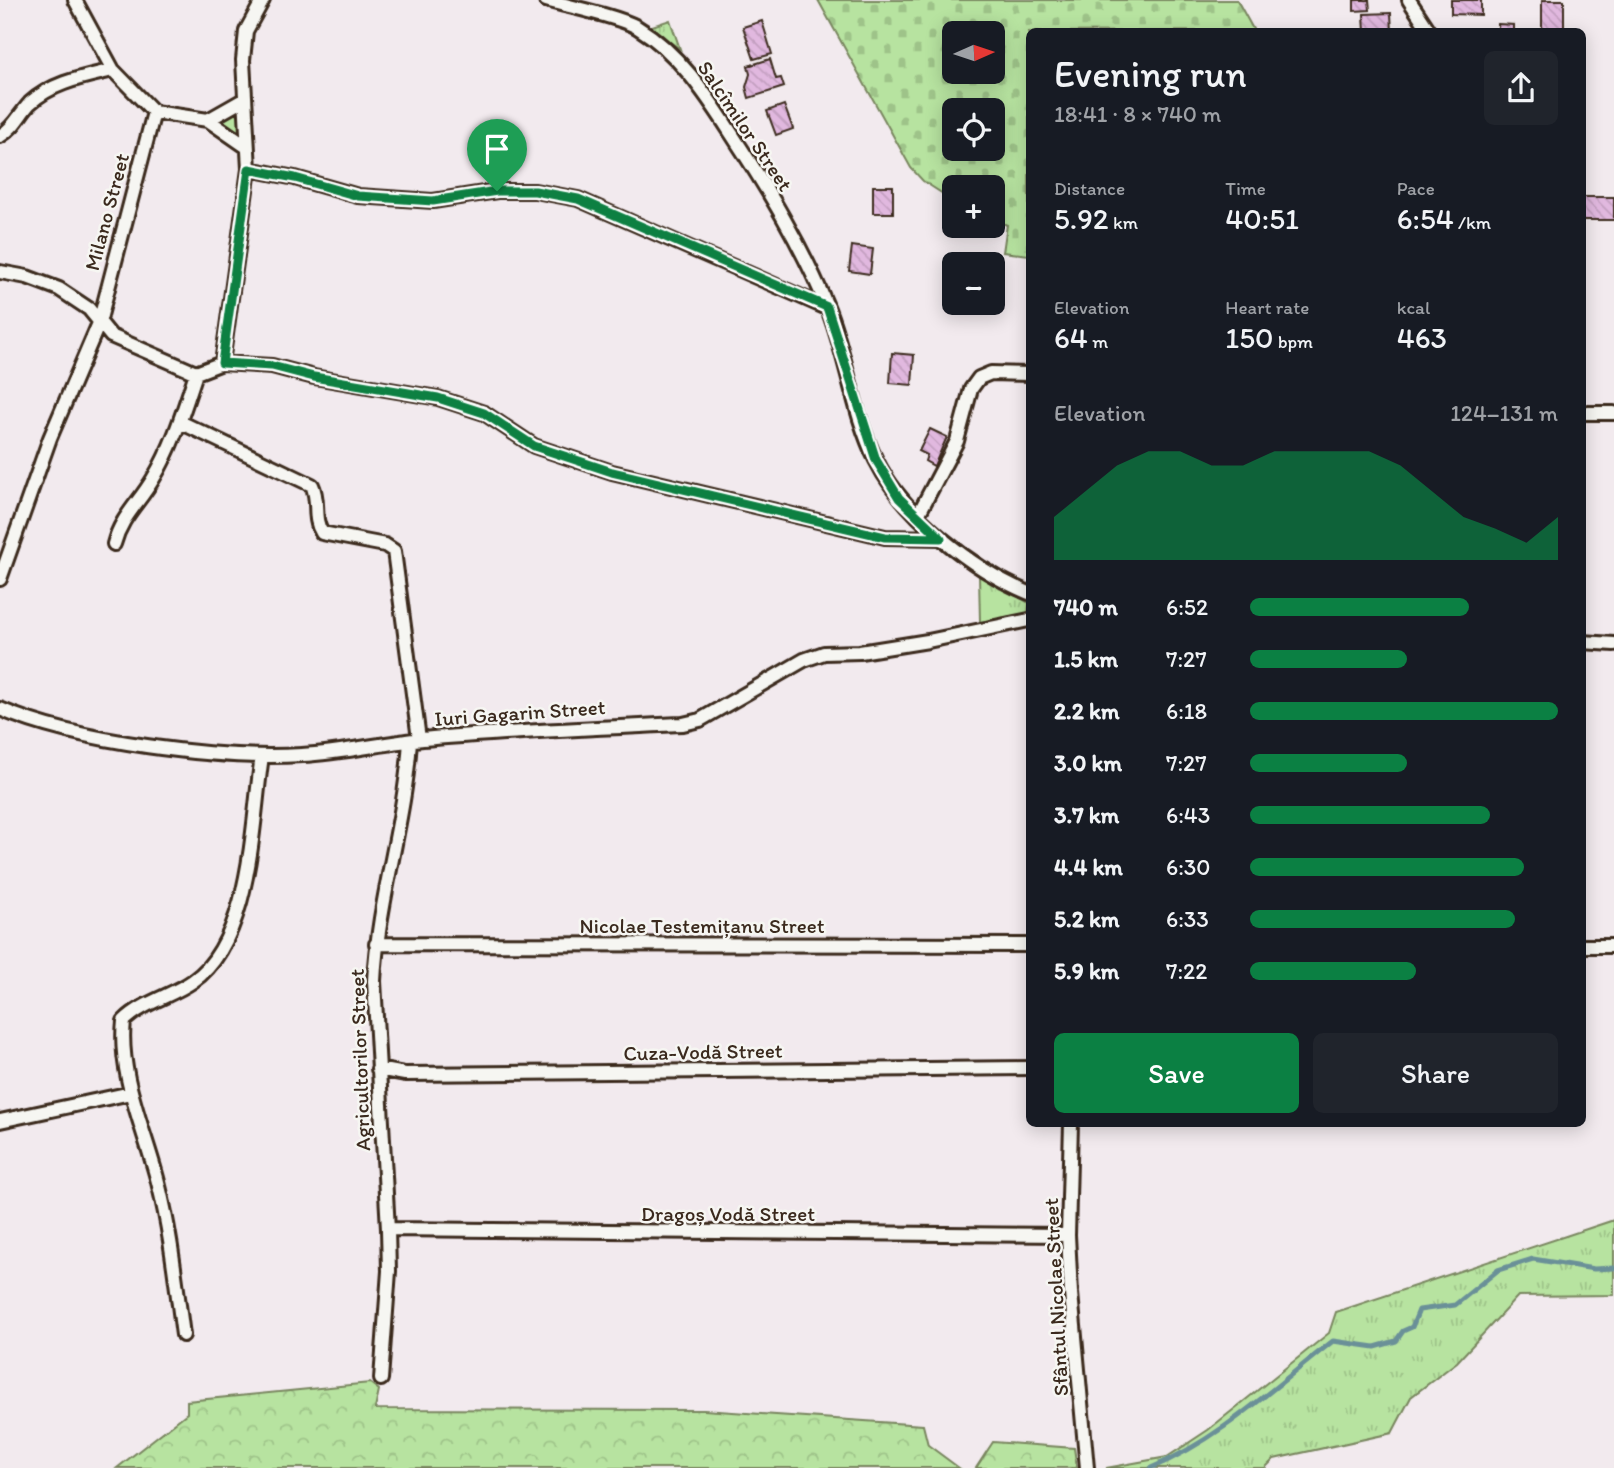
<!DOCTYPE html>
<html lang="en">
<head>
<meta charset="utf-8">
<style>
  :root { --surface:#171b24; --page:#20242c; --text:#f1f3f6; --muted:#9ea1a6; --accent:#0b8043 }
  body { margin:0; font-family:Itim,sans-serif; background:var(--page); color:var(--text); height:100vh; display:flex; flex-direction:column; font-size:26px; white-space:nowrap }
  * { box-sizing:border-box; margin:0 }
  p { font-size:23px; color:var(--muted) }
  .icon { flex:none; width:38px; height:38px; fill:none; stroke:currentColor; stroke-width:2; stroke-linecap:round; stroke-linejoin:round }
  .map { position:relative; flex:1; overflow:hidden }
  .sheet { position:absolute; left:1026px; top:28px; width:560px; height:1099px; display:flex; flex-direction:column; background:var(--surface); border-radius:10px; box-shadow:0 4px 18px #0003 }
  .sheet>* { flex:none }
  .needle { width:46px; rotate:87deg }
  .buttons { position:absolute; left:942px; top:21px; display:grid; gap:14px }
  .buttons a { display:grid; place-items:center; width:63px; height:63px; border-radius:10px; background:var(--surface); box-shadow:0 4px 18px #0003; font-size:35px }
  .pin { position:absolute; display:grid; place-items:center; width:60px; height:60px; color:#fff; margin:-72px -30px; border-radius:50% 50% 50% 0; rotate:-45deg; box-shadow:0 0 7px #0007 }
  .pin .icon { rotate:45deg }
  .round { display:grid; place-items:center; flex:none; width:74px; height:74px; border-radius:10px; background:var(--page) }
  .overview { display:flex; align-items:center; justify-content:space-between; height:119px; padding:0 28px }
  h1 { font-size:38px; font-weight:600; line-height:52px }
  .figures { display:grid; grid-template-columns:repeat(3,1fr); gap:10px; height:119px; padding:7px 28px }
  .figures div { display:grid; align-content:center }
  .figures b { font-size:30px; font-weight:600 }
  .figures small { font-size:19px; font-weight:400 }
  .figures p { font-size:19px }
  .chart { height:196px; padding:14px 28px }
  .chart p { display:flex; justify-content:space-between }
  .chart svg { width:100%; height:126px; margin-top:7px; fill:var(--accent); opacity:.7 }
  .action { display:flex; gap:14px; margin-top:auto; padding:14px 28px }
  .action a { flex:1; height:80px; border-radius:10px; background:var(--accent); color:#fff; font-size:28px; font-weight:600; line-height:80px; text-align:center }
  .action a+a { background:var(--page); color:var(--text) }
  ul { padding:0 28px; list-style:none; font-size:23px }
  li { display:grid; grid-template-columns:112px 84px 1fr; align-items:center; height:52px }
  li i { height:18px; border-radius:9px; background:var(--accent) }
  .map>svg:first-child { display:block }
  .grass { fill:url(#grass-tufts); stroke:#79865f; stroke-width:2 }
  .forest { fill:url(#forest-crowns); stroke:#79865f; stroke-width:2 }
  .cemetery { fill:url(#cemetery-stones); stroke:#79865f; stroke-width:2; fill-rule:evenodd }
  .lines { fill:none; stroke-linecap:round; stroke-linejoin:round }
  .stream { stroke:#6a9098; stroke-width:5 }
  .building { fill:url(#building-back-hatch); stroke:#3b2a1e; stroke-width:2 }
  .minor-casing { stroke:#3b2a1e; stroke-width:18 }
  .minor { stroke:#f6f6f2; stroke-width:12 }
  .route-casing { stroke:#fff; stroke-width:14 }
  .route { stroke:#0b8043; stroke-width:9 }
  .labels { text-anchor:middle; stroke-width:5; stroke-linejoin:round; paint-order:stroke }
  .street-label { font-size:21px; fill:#3b2a1e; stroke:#f6f6f2 }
</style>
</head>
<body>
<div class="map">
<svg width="1614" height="1468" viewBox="0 0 1614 1468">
  <defs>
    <pattern id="grass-tufts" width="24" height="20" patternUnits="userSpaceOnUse" patternTransform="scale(1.75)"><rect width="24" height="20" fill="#b7e3a0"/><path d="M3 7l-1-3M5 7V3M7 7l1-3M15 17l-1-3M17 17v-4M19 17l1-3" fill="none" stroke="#9ec389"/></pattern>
    <pattern id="forest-crowns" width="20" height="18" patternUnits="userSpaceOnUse" patternTransform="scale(1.75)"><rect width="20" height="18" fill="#b7e3a0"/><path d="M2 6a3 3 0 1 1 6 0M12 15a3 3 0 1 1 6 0" fill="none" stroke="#9ec389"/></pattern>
    <pattern id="cemetery-stones" width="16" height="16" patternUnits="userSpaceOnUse" patternTransform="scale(1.75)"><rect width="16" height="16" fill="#b7e3a0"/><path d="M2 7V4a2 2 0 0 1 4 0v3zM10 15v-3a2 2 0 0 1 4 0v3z" fill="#9ec389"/></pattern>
    <pattern id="building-back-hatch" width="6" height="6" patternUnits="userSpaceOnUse" patternTransform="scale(1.75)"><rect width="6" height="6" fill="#e1b8df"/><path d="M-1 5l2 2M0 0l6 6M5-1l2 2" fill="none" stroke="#c29ebf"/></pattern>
  </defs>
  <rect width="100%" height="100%" fill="#f2eaee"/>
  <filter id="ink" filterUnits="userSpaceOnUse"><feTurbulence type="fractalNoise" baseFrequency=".0143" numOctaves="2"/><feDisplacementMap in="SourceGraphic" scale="14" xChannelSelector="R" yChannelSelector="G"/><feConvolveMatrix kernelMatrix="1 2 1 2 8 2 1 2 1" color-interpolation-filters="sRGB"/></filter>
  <g filter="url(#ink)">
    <path class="grass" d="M670,20L680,49L649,27Z
      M240,109L241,137L217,121Z
      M979,575L1029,603L1028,613L980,622Z
      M1614,1220V1295L1518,1296L1457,1362L1411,1397L1392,1433L1274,1459L1265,1468H1106L1167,1457L1208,1430L1329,1333L1336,1312Z"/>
    <path class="forest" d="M370,1383L379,1390L375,1409L704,1410L923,1425L928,1445L959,1468H117L187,1413V1401Z
      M993,1442L1074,1448L1077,1468H976Z"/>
    <path class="cemetery" d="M818,0H1237L1254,31L1029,32V255L1003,252L1007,225L992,219V187H954V201L923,181L911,168ZM954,33H992V72H954ZM954,110H992V149H954Z"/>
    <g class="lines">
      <path class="stream" d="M1151,1468C1219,1440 1275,1386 1333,1341L1375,1347L1396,1341L1403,1331L1412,1327L1419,1310L1455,1305L1498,1270L1533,1259L1594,1269L1614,1268"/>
    </g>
    <path class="building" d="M1354,0H1369L1370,10L1354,11Z
      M1451,0H1481V15L1451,14Z
      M1542,0H1564V32H1542Z
      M1391,13L1392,32H1365L1364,14Z
      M762,21L772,54L754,59L743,27Z
      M1498,24L1514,25V32H1498Z
      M770,59L776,79L781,78L784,87L749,98L746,87L750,74L748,66Z
      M784,105L793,129L776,135L767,111Z
      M873,186H893V213H873Z
      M1582,197H1614V220H1582Z
      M852,246L873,249L870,274L849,271Z
      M892,353L914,355L912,385L890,383Z
      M930,429L947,437L934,466L925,461L927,455L919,451Z"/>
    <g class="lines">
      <g class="minor-casing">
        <path id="minor" d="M75,0L113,70L154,112L208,120L247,147
          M546,0C570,7 617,16 637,27C678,52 706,94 731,133C767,188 801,244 826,304C847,354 852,412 876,460C903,515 973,570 1029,593
          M1409,0L1430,32
          M208,120L245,99
          M0,136C14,128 19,115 30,103C53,82 84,77 113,70
          M249,169L295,178L358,196L433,201L497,191H535L578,199L827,308
          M0,272L27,277L59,289L89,309L111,336L196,373L222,363L272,366L314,377L438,398L484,413L534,446L612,472L885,537L941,538
          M222,363L249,169L243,60L246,31L263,0
          M1582,413H1614
          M180,422L312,485C320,501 312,518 322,533L385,545L394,551L419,739
          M918,515L957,441L971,389L979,378L991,373L1029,374
          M114,544C121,517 139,503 153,479C173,446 184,409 196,373
          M0,579L50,438L99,323L154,112
          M1582,642L1614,644
          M0,709C76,742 219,760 302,755C343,753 383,743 423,739C510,731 596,728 683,724L700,720L804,660L824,653L860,652L928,641L1029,620
          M376,944L1029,945
          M1582,946H1614
          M378,1069L405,1074L1029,1068
          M0,1121L131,1093
          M1071,1124L1068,1235L1071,1293L1087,1468
          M388,1229L1068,1235
          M183,1335C176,1284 171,1233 158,1182C145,1130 118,1075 124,1021C143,1002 172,996 193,981C252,940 252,821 262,756
          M381,1379L389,1271L388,1229L374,981C378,900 405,822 410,741"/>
      </g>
      <use href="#minor" class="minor"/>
    </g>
  </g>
  <g class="lines" filter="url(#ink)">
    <g class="route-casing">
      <path id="route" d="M249,169L295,178L358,196L433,201L497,191H535L578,199L827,307L876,460L899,498L941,538L885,537L612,472L534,446L484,413L438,398L314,377L272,366L222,363Z"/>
    </g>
    <use href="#route" class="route"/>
  </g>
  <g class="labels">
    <g class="street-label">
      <text transform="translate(745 126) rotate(56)" y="7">Salcîmilor Street</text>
      <text transform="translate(107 212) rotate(-75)" y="7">Milano Street</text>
      <text transform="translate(520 713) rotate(-4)" y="7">Iuri Gagarin Street</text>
      <text x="702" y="933">Nicolae Testemițanu Street</text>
      <text transform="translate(703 1052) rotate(-1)" y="7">Cuza-Vodă Street</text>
      <text transform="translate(360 1060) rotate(-92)" y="7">Agricultorilor Street</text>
      <text x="728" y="1221">Dragoș Vodă Street</text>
      <text transform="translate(1056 1297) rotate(-93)" y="7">Sfântul Nicolae Street</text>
    </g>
  </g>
</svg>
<div class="buttons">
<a><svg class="needle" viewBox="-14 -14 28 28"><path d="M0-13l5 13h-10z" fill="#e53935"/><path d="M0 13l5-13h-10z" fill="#9ea1a6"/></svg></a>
<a><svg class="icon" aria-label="locate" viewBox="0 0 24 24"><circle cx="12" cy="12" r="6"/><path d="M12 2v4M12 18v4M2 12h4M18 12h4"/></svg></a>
<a>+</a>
<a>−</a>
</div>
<div class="pin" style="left:497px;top:191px;background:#1e9e55"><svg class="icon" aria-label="arrive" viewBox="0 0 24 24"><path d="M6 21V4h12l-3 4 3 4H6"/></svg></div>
<section class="sheet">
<div class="overview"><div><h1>Evening run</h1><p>18:41 · 8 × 740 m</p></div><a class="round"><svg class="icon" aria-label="share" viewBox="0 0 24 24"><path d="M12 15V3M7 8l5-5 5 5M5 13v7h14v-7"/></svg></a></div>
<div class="figures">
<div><p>Distance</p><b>5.92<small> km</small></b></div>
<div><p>Time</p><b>40:51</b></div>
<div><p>Pace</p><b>6:54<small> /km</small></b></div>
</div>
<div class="figures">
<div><p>Elevation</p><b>64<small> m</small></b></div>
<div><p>Heart rate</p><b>150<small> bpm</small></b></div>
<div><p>kcal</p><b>463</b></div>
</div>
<div class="chart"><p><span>Elevation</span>124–131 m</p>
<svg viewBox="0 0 160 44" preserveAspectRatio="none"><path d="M0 44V29L10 20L20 11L30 6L40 6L50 11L60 11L70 6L80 6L90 6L100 6L110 11L120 20L130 29L140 33L150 38L160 29V44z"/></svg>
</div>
<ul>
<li><b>740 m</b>6:52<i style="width:71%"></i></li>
<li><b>1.5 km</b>7:27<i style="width:51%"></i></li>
<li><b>2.2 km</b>6:18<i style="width:100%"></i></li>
<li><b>3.0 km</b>7:27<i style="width:51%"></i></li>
<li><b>3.7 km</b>6:43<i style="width:78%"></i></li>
<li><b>4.4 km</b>6:30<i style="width:89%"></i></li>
<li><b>5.2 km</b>6:33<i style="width:86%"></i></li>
<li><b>5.9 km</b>7:22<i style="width:54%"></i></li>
</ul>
<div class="action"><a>Save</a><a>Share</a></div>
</section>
</div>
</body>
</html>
